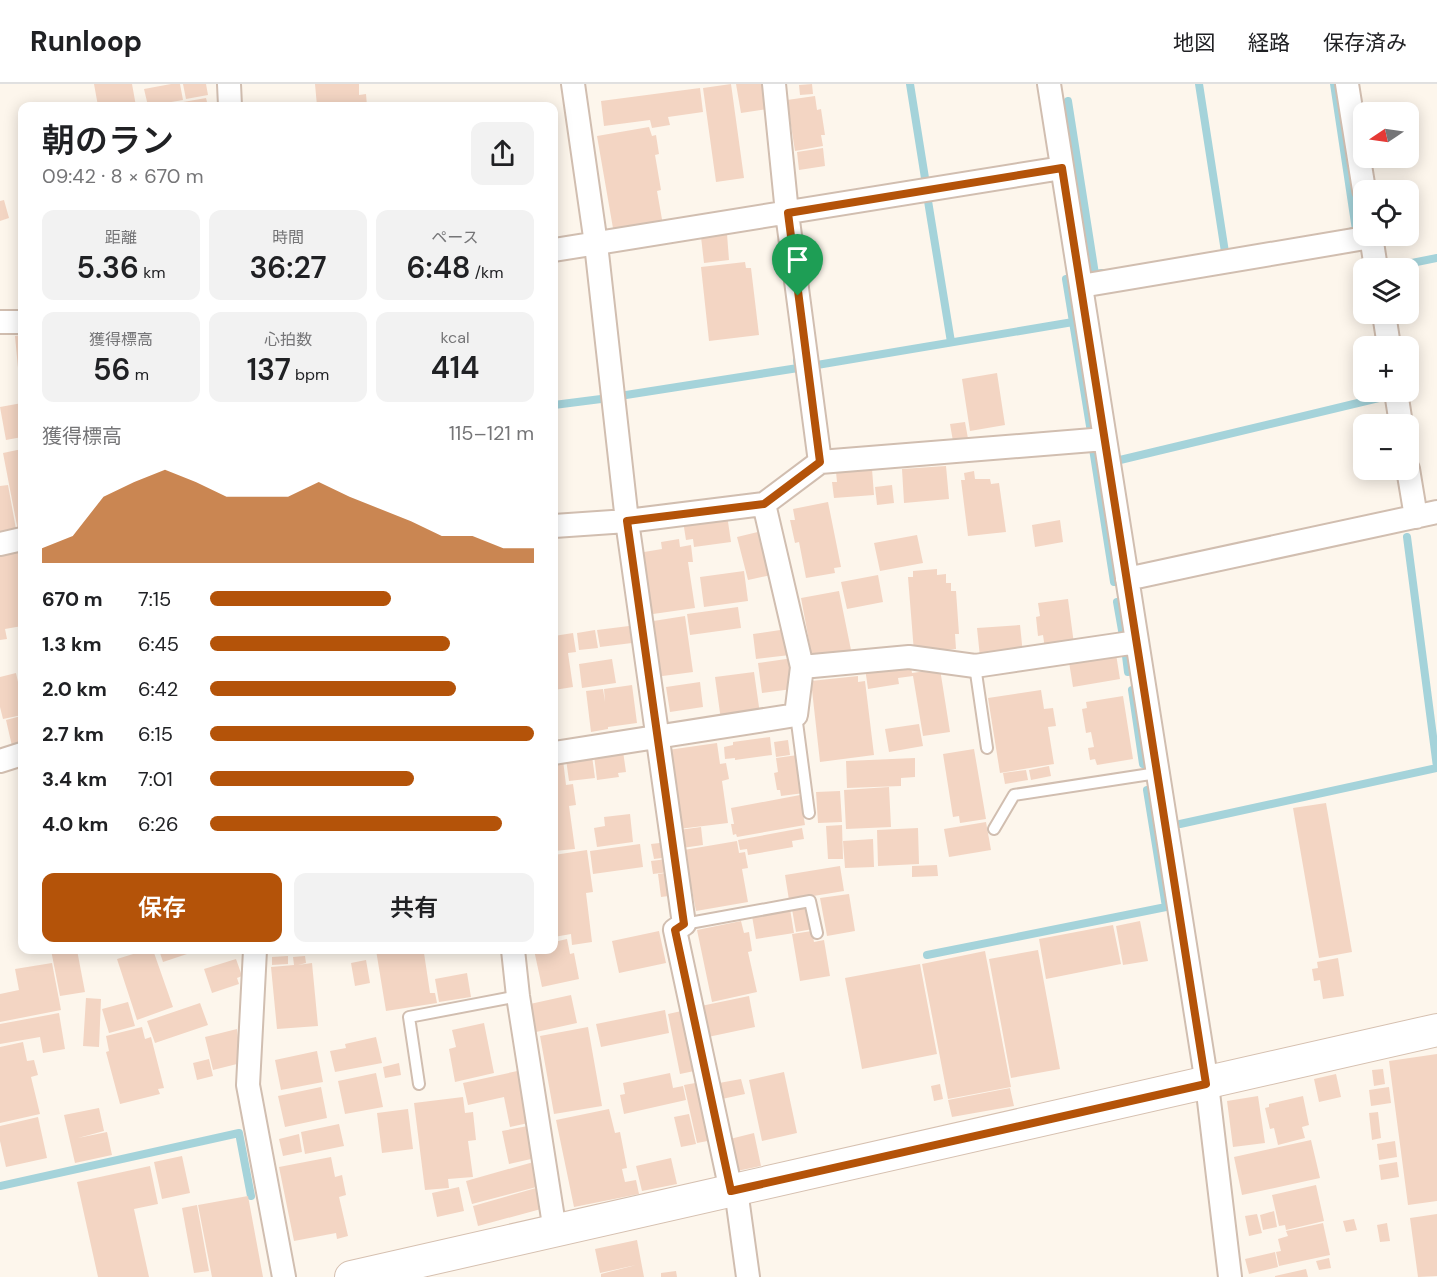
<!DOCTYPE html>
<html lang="ja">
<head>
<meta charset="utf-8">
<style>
  :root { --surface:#fff; --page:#f2f2f2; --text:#202124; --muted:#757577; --line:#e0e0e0; --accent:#b45309 }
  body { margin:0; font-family:"DM Sans","Noto Sans JP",sans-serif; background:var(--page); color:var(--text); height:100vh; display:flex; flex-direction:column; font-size:22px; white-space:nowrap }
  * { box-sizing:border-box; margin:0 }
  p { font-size:20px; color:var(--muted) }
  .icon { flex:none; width:33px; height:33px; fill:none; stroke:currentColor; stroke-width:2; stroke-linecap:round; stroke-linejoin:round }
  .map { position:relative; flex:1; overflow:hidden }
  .panel { position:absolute; left:18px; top:18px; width:540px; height:852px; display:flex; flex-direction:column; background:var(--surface); border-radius:12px; box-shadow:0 3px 15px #0003 }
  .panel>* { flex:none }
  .needle { width:39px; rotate:257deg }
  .fabs { position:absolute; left:1353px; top:18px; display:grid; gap:12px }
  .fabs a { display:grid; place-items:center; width:66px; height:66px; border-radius:12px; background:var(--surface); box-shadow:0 3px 15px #0003; font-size:30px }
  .pin { position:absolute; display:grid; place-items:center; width:51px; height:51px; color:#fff; margin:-62px -26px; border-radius:50% 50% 50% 0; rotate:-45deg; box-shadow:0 0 6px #0007 }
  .pin .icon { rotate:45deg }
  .round { display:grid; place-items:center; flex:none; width:63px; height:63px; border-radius:12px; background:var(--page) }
  .summary { display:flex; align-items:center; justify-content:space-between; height:102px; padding:0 24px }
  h1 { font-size:33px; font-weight:600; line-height:45px }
  .stats { display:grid; grid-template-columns:repeat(3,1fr); gap:9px; height:102px; padding:6px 24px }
  .stats div { display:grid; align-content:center; border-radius:12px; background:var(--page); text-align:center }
  .stats b { font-size:30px; font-weight:600 }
  .stats small { font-size:16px; font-weight:400 }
  .stats p { font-size:16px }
  .chart { height:168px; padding:12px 24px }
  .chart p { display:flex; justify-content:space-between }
  .chart svg { width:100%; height:108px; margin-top:6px; fill:var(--accent); opacity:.7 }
  .cta { display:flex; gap:12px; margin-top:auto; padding:12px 24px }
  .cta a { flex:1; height:69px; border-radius:12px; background:var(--accent); color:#fff; font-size:24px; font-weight:600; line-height:69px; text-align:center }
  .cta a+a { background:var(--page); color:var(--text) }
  ul { padding:0 24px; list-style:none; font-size:20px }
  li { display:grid; grid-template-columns:96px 72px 1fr; align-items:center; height:45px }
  li i { height:15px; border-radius:8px; background:var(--accent) }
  header { display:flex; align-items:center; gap:36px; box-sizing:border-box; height:84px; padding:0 30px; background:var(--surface); border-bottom:2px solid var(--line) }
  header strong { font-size:28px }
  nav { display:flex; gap:33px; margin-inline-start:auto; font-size:21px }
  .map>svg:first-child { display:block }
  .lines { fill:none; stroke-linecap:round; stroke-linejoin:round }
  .stream { stroke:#a5d3da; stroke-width:8 }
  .building { fill:#f3d5c3 }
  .lane-casing { stroke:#d1beb0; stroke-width:14 }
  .street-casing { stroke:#d1beb0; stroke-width:26 }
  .secondary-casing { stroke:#d6c0b0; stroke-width:34 }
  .lane { stroke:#fff; stroke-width:10 }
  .street { stroke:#fff; stroke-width:22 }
  .secondary { stroke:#fff; stroke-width:32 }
  .route-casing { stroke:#fff; stroke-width:12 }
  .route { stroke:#b45309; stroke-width:8 }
</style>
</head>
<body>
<header>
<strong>Runloop</strong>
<nav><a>地図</a><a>経路</a><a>保存済み</a></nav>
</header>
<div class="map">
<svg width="1437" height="1193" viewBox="0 0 1437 1193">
  <rect width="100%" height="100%" fill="#fdf6ec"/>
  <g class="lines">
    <path class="stream" d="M910,0L925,94
      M1199,0L1225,168
      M1334,0L1356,146L1349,148
      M1068,17L1095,190L1102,189
      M928,117L951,258
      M1392,183L1437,174
      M1066,195L1090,342
      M817,281L1073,238
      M626,311L798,284L797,276
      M554,321L601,315
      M1093,365L1114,498
      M1120,376L1387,312
      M1407,453L1437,683
      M1117,518L1123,552
      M1126,572L1128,588
      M1132,606L1143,680
      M1180,740L1437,684
      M927,871L1166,823L1147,706
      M0,1102L239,1049L251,1112"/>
  </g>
  <path class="building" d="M94,0H132L136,22H98Z
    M171,0H180L183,16L148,22L144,5Z
    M183,0H206L208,11L186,15Z
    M315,0H359V11L366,10L367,22H317Z
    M731,0L744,94L716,98L703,4Z
    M736,0H765L768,25L741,29Z
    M812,0L813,10L800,11L799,1Z
    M700,4L703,28L668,33L670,41L652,44L650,36L604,42L601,17Z
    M815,12L817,26L821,25L825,51H821L823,62L795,67L787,16Z
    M206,14L208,22H166V21Z
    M649,43L652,52L656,51L659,70L655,71L661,106L657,107L663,141L614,150L597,52Z
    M823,64L825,82L799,86L797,68Z
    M4,116L9,134L0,137V117Z
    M727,150L729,176L704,179L701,153Z
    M745,178L746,184H751L759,251L709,257L701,183Z
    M22,251V316H21L15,252Z
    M997,289L1005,341L970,347L962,295Z
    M22,319V353L6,356L0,323Z
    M965,338L969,360L954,363L950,340Z
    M22,365V452H19L3,369Z
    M946,382L949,415L904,419L902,385Z
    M872,385L874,411L834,414L832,398H837L836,388Z
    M974,387L975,395H990L991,400L999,399L1006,448L968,452L961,396H965L964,389Z
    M8,401L16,445L0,448V402Z
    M892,401L894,419L877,421L875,403Z
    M828,418L841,483L834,484L835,489L806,494L799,458L795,459L790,436H795L793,425Z
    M727,431L731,458L694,463L693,455L686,456L683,437Z
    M1060,436L1063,458L1035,463L1032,441Z
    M766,446L776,490L748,496L737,453Z
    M917,451L923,479L880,487L874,459Z
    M679,455L680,463L691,461L693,478H688L695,524L646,531L638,469L662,465L661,458Z
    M22,467V542L5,545L7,555L0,556V471Z
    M937,485V491L946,490V499H951V507H956L959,550H955L956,565L914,568L908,493H913V487Z
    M744,487L748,517L704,523L700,493Z
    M878,491L883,518L847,525L841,498Z
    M839,507L851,566L812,573L801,514Z
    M1068,515L1074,560L1045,565L1043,551L1038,552L1036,533L1040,532L1038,519Z
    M738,523L741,544L690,551L687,530Z
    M685,532L693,588L655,593L647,538Z
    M1020,541L1023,570L980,573L977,544Z
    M629,542L632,559L600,563L597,546Z
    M787,545L790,571L756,575L753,550Z
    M595,546L598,564L579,566L577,549Z
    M573,549L576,568L568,569L573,603L554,606V552Z
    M1116,570L1120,595L1073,603L1069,578Z
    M793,574L792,605L762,609L758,579Z
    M612,575L616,599L582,604L579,580Z
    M910,577L912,589L940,585L950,648L923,652L913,592L898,594L899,600L868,605L865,584Z
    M754,588L760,630L721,636L715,593Z
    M16,589L22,616V631L3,635L0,623V593Z
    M858,592V598L865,597L874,671L820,678L811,597Z
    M700,598L703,623L670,628L666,603Z
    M632,601L637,639L608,643V645L591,648L586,607L603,605L605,618L604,605Z
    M1041,606L1044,625L1053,624L1056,642L1048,643L1054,680L1000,689L988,614Z
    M1123,612L1133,675L1097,681L1095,675L1090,676L1088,664L1094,663L1091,648L1086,649L1082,625L1087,624L1086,618Z
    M21,632L22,659L12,662L6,636Z
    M919,640L923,662L889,668L885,645Z
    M770,653L772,671L735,676V674L725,675L724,663L733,661V658Z
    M788,656L790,671L776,673L774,658Z
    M717,659L720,680L726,679L729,695L722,697L728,739L679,745L668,666Z
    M974,665L986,735L960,739L959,732L953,733L943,670Z
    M623,667L626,688L618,689L619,693L597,696L594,671Z
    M798,671L804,709L781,712L780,706H777L774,689L778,688L776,674Z
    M592,672L595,694L569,697L566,675Z
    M915,674V693L901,694V702L847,704L846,677Z
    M563,676L566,701L573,700L576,721L569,722L575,765L554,767V677Z
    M1049,682L1051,692L1031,696L1029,686Z
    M1026,686L1028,696L1005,700L1003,689Z
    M889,703L891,743L846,745L844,706Z
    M840,707L842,738L818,739L816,708Z
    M800,711L805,741L737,753L736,750L733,751L731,740H734L731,724Z
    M1326,719L1352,868L1319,874L1293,724Z
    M630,730L633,758L597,763L594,744L605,742L604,733Z
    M986,738L991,766L949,773L944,745Z
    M842,741L843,775H828L826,742Z
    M701,743L703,761L682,764L679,746Z
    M802,744L804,755L792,757L793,763L748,771L747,765L740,766L738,756Z
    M918,744L919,780L878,782L877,746Z
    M873,755L874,783L845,784L843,757Z
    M737,757L739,769L745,768L748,784L742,785L748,818L696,827L684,766Z
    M668,758L670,773L654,775L651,760Z
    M640,760L643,783L593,790L590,767Z
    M587,766L593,808L586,809L592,858L572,861L571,850L554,853V771Z
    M667,775L669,788L653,790L651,777Z
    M937,781L938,792L912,793V782Z
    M840,782L844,807L789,816L785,791Z
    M673,788L676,811L661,813L658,790Z
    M849,810L855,847L827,852L820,814Z
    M810,822L813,845L796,848L792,825Z
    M790,825L794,849L756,855L752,832Z
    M741,837L744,849L749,848L752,867L748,868L757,908L712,918L697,846Z
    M1140,837L1148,877L1123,881L1116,842Z
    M1113,841L1121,880L1046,895L1039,855Z
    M659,847L666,879L619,889L612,857Z
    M812,847L814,858L824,856L830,892L800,897L792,850Z
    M567,855L570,870L574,869L579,895L542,903L534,866H554V858Z
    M51,866H77L85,908L60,912Z
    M146,866H153L173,923L137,936L117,875Z
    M159,866H199L163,878Z
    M289,866H322V868L289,870Z
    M376,866H431V868L424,869L430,909H435L437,919L386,927Z
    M1038,866L1060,985L1011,994L989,875Z
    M985,867L1011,1003L948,1015L922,880Z
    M288,872V880L272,881V873Z
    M305,872L306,879L298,881L312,879L318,942L277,945L271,883L294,881L293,873Z
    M1338,874L1344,912L1323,915L1320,896L1314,897L1312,885L1318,884L1317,878Z
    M236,875L242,892L237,894L239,900L212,909L204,885Z
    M366,876L370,899L355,902L351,879Z
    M52,879L61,926L0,938V910L19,906L15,885Z
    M920,880L937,970L862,985L845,894Z
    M467,889L471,913L439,918L435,895Z
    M571,911L577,939L536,948L530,920Z
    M749,912L755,943L708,953L701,922Z
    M86,914L101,915L99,963L83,962Z
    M128,918L135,942L109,949L102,925Z
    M200,919L208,941L155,959L147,937Z
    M665,926L669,949L601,963L596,940Z
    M686,926L699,986L680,990L668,930Z
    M59,929L65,965L43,969L40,953L0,960V940Z
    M484,939L494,989L455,998L449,965L456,963L452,946Z
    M142,943L145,955L151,953L164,1004L158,1005L160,1010L120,1020L106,968L109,967L106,952Z
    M588,943L602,1022L554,1030L540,952Z
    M237,945L241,979L213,986L205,953Z
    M376,953L382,979L335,988L330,967L346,964L345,960Z
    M23,958L27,977L34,976L38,991L31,993L40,1030L0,1039V963Z
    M317,967L323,998L281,1006L275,976Z
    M1437,970V1117L1408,1121L1389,977Z
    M209,975L213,992L197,996L193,979Z
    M399,979L401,991L385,994L383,983Z
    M1383,985L1385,1000L1374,1002L1372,986Z
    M522,986L533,1038L510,1043L504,1013L468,1021L463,999Z
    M784,988L797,1049L762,1057L749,996Z
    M376,989L383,1023L345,1030L338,997Z
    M670,989L673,1004L683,1002L686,1016L624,1030L620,1011L625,1010L623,999Z
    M1336,990L1341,1013L1319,1018L1314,995Z
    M741,995L745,1010L722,1015L719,999Z
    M701,998L713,1056L697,1059L684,1001Z
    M940,1000L943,1015L934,1017L931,1002Z
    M321,1003L327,1034L285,1043L278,1012Z
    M1389,1003L1391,1019L1371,1022L1369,1006Z
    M1010,1004L1014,1022L952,1033L948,1016Z
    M1258,1012L1265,1059L1233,1063L1227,1017Z
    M1303,1012L1309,1041L1302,1043L1305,1054L1278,1061L1274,1044L1270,1045L1265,1024L1269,1023V1020Z
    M463,1013L465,1029L473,1028L476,1056L468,1057L473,1093L448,1095L449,1104L425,1106L414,1019Z
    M99,1024L104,1047L78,1054L107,1048L112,1071L75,1079L64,1031Z
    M408,1025L413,1065L382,1069L377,1029Z
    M609,1025L615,1049L620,1048L627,1084L622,1085L625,1098L636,1096L639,1110L574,1123L556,1036Z
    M1378,1028L1381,1054L1372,1056L1369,1029Z
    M689,1030L696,1060L681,1063L674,1033Z
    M38,1033L47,1074L6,1083L0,1057V1042Z
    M339,1040L344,1062L305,1070L301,1048Z
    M533,1041L540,1073L509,1080L502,1047Z
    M754,1049L761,1082L737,1087L730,1055Z
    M299,1050L302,1068L283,1072L279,1055Z
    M1311,1056L1320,1094L1242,1111L1234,1073Z
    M1395,1057L1397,1073L1379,1076L1377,1060Z
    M182,1072L190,1109L162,1115L154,1078Z
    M331,1073L335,1093L342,1091L346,1111L339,1113L348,1152L337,1155L336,1149L294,1157L279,1083Z
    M671,1074L677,1100L642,1107L636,1082Z
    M537,1077L544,1101L472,1120L466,1097Z
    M1397,1078L1399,1093L1381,1096L1379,1081Z
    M150,1082L158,1120L134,1125L149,1193H98L77,1098Z
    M1316,1101L1324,1137L1286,1146L1285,1141L1279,1142L1272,1111Z
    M459,1103L464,1127L437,1133L432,1109Z
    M536,1104L541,1125L478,1142L473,1122Z
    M248,1112L263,1193H212L198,1121Z
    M197,1121L209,1187L194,1189L182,1124Z
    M1274,1127L1277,1143L1263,1146L1260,1131Z
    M1257,1130L1262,1149L1249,1152L1245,1132Z
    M1437,1130V1192L1418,1193L1410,1134Z
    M1354,1135L1357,1146L1346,1148L1343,1137Z
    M1323,1139L1330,1171L1279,1182L1276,1168L1281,1167L1278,1155L1288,1152L1286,1147Z
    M1387,1139L1390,1157L1380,1158L1377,1141Z
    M637,1156L644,1193H601V1190L636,1181L600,1189L595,1165Z
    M1275,1168L1278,1183L1249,1190L1245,1175Z
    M1329,1174L1331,1184L1319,1186L1316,1177Z
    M1306,1185L1308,1193H1275V1192Z
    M676,1187L677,1193H661V1189Z"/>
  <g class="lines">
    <g class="lane-casing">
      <path id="lane" d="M975,582L987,664
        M796,631L809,729
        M994,745L1014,711L1157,689
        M684,840L810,817L817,849
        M419,1000L409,933L518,912"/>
    </g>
    <g class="street-casing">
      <path id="street" d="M229,0L230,22
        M573,0L596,160L627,437L684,840L675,846L731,1107
        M774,0L787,129L820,378
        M1049,0L1207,1000L1230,1193
        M1347,0L1364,106
        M1371,152L1376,184
        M554,166L1062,84
        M1081,202L1371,153
        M1384,230L1389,262
        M0,238H22
        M1396,308L1401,340
        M1408,385L1416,433
        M554,442L627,437L764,420L820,378L1105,355
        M0,460L22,455
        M1127,495L1437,428
        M802,583L909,573L975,582L1137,558
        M554,669L796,631L802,583L764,420
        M0,677L22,670
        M255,866L248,1001L284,1193
        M513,866L518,912L555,1147
        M736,1106L748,1193"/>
    </g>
    <g class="secondary-casing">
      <path id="secondary" d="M351,1193L1437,946"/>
    </g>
    <use href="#lane" class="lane"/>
    <use href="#street" class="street"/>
    <use href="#secondary" class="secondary"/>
  </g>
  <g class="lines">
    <g class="route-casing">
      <path id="route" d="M1062,84L1206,1000L731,1107L675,846L684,840L627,437L764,420L820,378L788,129Z"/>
    </g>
    <use href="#route" class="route"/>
  </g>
</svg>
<div class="fabs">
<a><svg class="needle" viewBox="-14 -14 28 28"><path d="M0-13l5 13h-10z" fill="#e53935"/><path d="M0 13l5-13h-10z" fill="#757577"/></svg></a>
<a><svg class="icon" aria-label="locate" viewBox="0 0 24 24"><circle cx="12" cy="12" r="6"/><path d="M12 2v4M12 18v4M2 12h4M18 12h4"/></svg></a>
<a><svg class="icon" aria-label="layers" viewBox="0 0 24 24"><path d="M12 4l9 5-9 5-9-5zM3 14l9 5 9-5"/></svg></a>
<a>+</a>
<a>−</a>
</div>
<div class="pin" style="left:798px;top:212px;background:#1e9e55"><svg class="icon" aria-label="arrive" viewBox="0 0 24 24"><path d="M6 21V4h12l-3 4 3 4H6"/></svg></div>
<section class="panel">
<div class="summary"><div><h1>朝のラン</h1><p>09:42 · 8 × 670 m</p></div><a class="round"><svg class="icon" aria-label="share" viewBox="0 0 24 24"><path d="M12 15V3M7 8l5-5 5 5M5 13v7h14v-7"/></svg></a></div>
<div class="stats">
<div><p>距離</p><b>5.36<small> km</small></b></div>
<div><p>時間</p><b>36:27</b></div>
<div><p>ペース</p><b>6:48<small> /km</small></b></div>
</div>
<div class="stats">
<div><p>獲得標高</p><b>56<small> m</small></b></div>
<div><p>心拍数</p><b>137<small> bpm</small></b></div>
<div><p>kcal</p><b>414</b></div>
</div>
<div class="chart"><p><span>獲得標高</span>115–121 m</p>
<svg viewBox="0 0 160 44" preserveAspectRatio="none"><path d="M0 44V38L10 33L20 17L30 11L40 6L50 11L60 17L70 17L80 17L90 11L100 17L110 22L120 27L130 33L140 33L150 38L160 38V44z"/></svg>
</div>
<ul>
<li><b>670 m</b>7:15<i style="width:56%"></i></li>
<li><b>1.3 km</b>6:45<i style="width:74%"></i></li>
<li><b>2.0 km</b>6:42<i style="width:76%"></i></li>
<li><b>2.7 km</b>6:15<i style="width:100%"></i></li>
<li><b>3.4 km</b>7:01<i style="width:63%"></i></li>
<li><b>4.0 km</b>6:26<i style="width:90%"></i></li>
</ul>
<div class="cta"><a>保存</a><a>共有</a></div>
</section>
</div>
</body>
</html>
